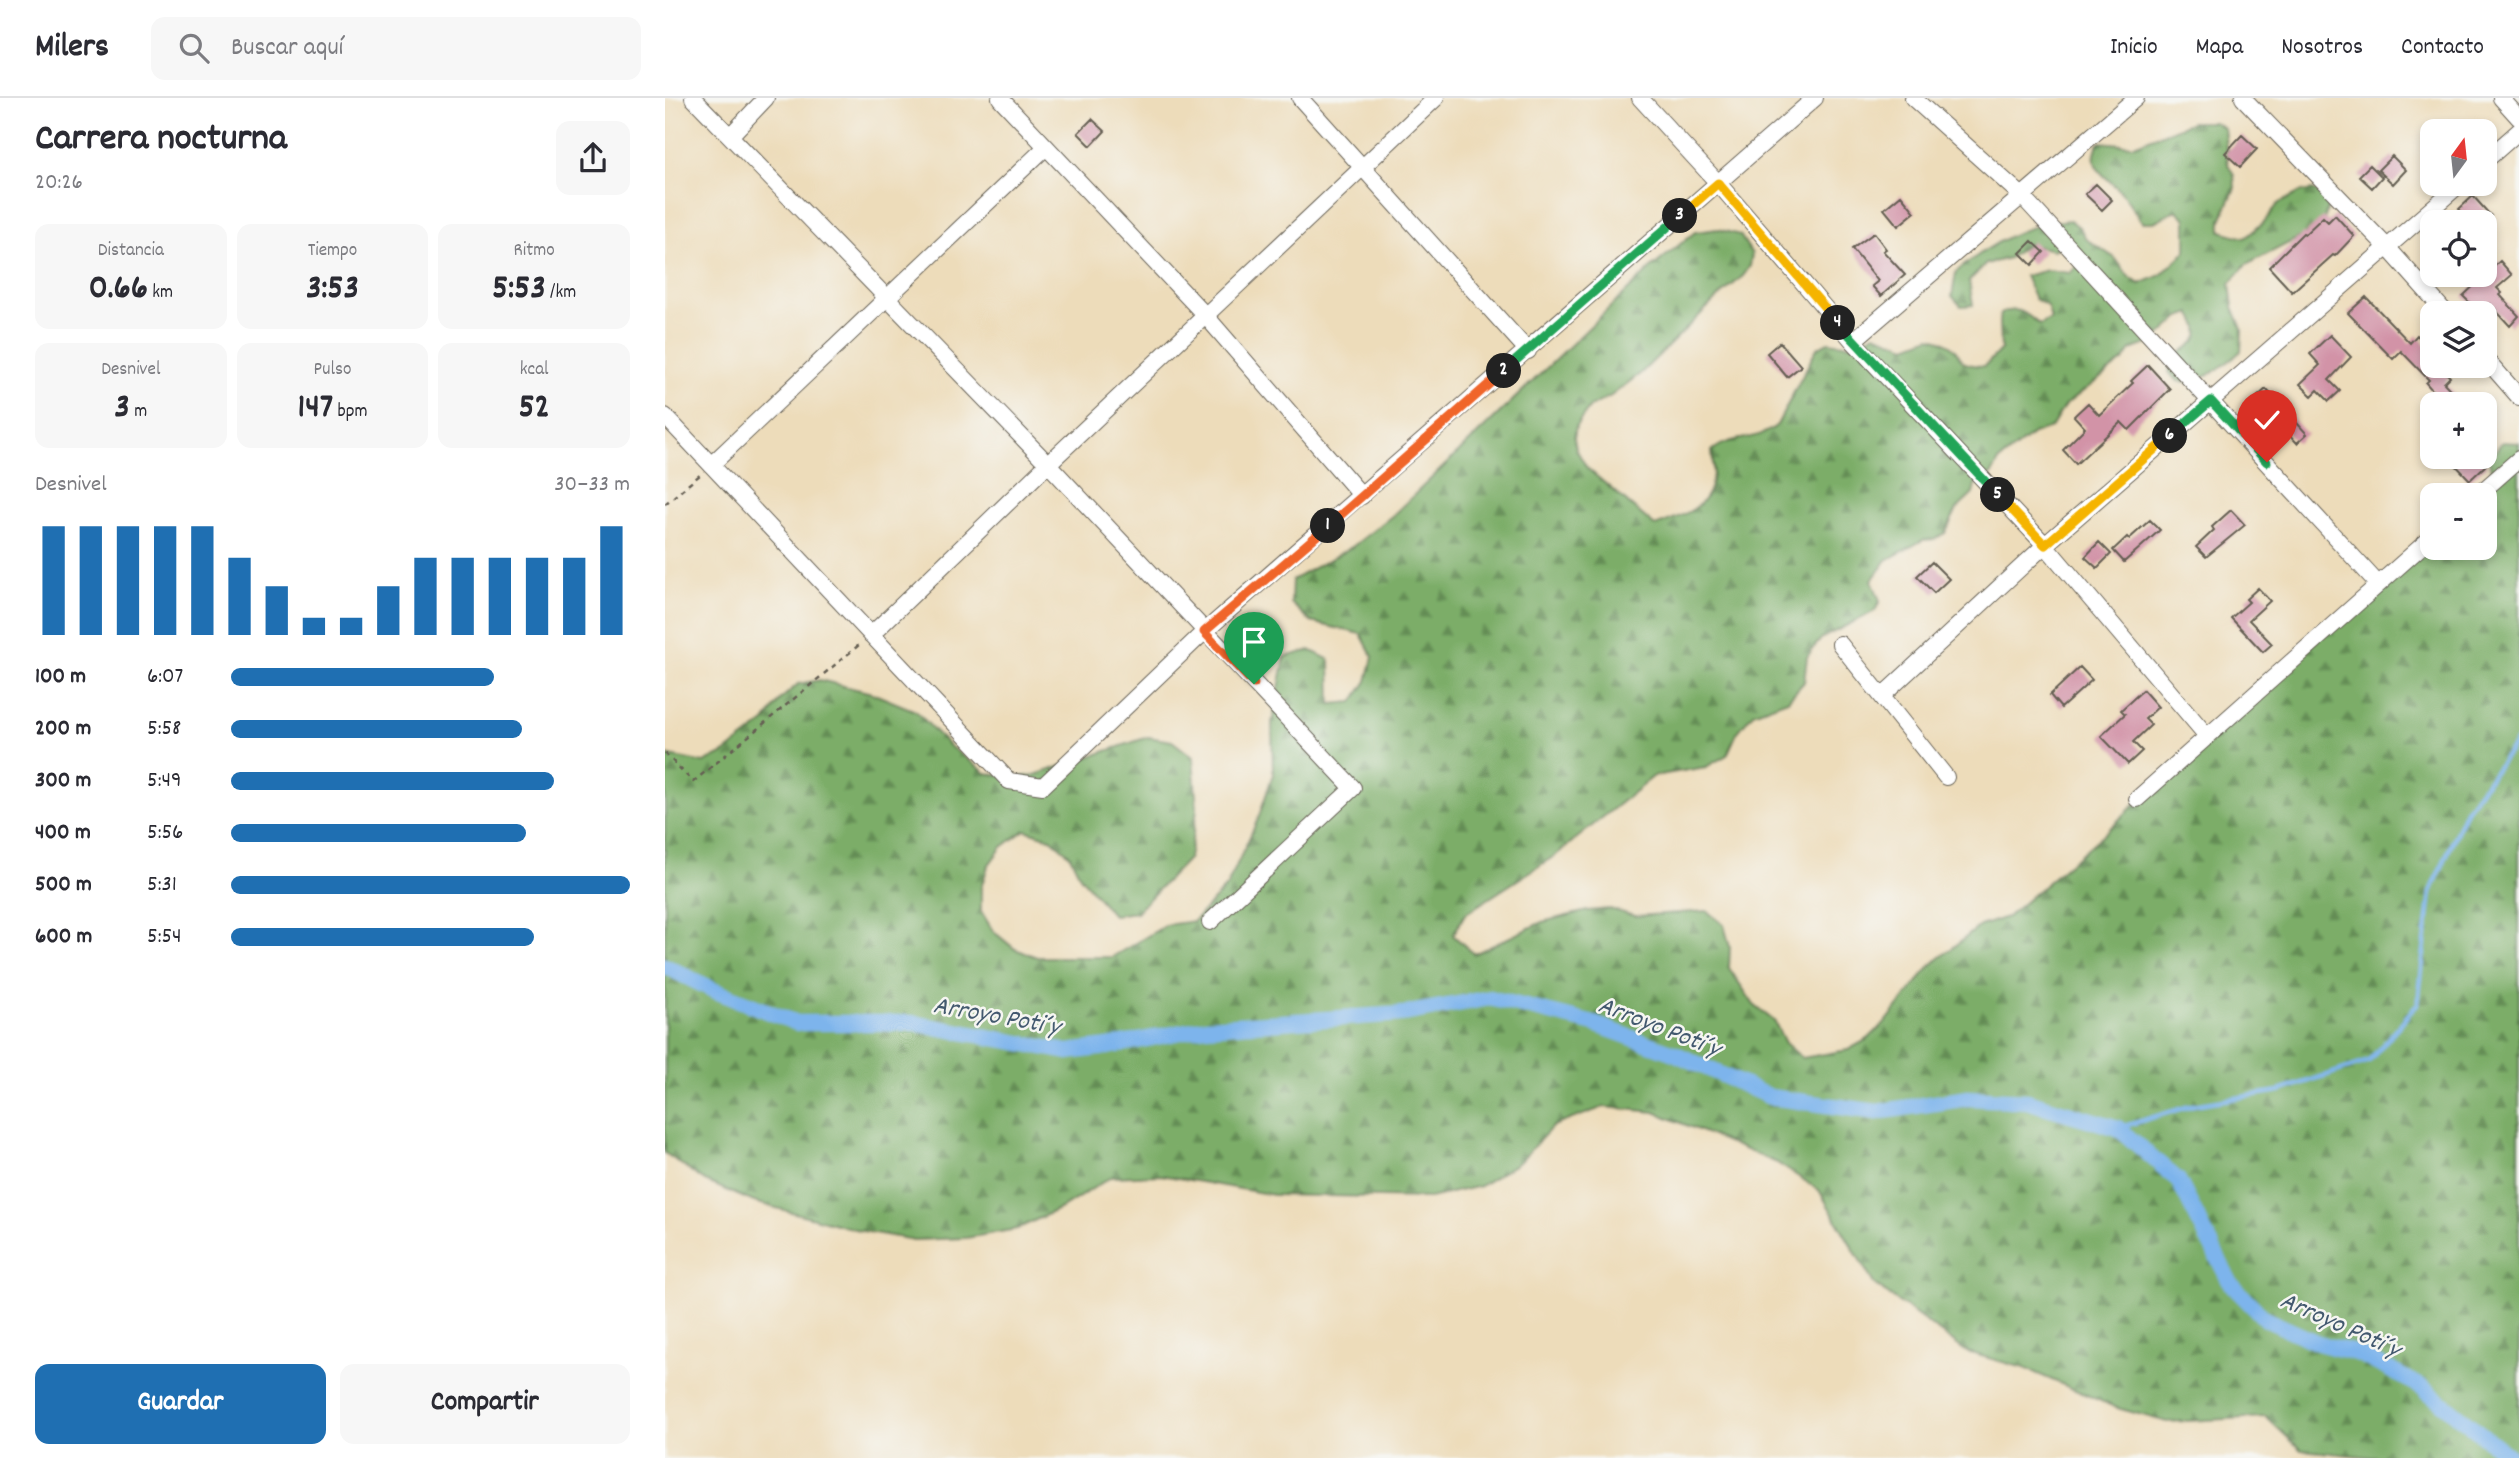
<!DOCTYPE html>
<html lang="es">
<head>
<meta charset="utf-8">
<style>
  :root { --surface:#fff; --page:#f7f7f7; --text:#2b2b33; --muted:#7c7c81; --line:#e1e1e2; --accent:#1f6fb2 }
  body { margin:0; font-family:Dekko,sans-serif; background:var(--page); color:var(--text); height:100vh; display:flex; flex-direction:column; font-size:26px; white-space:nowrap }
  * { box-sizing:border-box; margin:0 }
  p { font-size:23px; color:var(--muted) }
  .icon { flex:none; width:38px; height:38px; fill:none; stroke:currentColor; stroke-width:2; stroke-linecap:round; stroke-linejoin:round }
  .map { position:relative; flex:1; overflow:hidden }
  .drawer { display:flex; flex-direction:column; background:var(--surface); width:665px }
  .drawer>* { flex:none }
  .needle { width:46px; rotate:15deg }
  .fabs { position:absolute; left:1755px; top:21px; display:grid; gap:14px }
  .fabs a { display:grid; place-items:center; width:77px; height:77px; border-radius:14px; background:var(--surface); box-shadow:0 4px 10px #0003; font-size:35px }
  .pin { position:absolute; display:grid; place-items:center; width:60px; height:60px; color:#fff; margin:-72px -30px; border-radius:50% 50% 50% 0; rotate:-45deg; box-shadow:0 0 7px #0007 }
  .pin .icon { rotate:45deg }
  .km { position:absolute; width:35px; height:35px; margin:-18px; border-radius:50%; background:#222; color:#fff; font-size:19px; line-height:35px; text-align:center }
  .round { display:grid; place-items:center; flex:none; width:74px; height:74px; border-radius:14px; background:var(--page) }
  .summary { display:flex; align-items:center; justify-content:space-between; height:119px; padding:0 35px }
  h1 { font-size:38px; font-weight:800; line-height:52px }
  .figures { display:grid; grid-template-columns:repeat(3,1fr); gap:10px; height:119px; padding:7px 35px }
  .figures div { display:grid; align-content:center; border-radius:14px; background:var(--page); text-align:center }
  .figures b { font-size:35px; font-weight:800 }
  .figures small { font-size:19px; font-weight:400 }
  .figures p { font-size:19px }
  .chart { height:196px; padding:14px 35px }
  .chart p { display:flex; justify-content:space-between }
  .chart svg { width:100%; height:126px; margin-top:7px; stroke:var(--accent); stroke-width:6 }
  .primary-button { display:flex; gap:14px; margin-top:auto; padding:14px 35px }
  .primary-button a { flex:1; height:80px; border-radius:14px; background:var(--accent); color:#fff; font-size:28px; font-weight:800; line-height:80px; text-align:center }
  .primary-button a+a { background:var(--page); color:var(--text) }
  ul { padding:0 35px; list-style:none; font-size:23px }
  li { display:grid; grid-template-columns:112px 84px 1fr; align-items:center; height:52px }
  li i { height:18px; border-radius:9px; background:var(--accent) }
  header { display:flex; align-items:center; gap:42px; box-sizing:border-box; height:98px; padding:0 35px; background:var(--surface); border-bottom:2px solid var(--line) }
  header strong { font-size:33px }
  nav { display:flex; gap:38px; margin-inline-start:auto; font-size:24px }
  .search { width:490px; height:63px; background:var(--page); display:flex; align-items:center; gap:18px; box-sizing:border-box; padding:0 24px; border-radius:14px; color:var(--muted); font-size:26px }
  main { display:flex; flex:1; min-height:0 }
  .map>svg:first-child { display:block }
  .forest { fill:url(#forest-firs); stroke:#4c6442; stroke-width:2 }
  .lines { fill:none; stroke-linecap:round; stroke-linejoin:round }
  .stream { stroke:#7db4ec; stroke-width:4.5 }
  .canal { stroke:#7db4ec; stroke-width:16 }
  .building { fill:#d293a7 }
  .minor-casing { stroke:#655f53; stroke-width:18 }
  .path { stroke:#655f53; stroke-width:2.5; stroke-dasharray:5 5; stroke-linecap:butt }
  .minor { stroke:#fff; stroke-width:16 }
  .split-1-casing { stroke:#fff; stroke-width:14 }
  .split-2-casing { stroke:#fff; stroke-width:14 }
  .split-3-casing { stroke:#fff; stroke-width:14 }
  .split-4-casing { stroke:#fff; stroke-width:14 }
  .split-5-casing { stroke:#fff; stroke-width:14 }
  .split-6-casing { stroke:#fff; stroke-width:14 }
  .split-7-casing { stroke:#fff; stroke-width:14 }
  .split-1 { stroke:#f0652b; stroke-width:9 }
  .split-2 { stroke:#f0652b; stroke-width:9 }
  .split-3 { stroke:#22a559; stroke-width:9 }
  .split-4 { stroke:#f5b400; stroke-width:9 }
  .split-5 { stroke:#22a559; stroke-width:9 }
  .split-6 { stroke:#f5b400; stroke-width:9 }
  .split-7 { stroke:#22a559; stroke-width:9 }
  .labels { text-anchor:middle; stroke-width:5; stroke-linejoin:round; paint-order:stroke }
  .water-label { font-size:26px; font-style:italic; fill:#43596f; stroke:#f6f6f2 }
</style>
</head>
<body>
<header>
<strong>Milers</strong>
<div class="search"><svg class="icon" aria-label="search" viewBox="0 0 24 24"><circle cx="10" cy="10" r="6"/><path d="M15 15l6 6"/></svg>Buscar aquí</div>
<nav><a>Inicio</a><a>Mapa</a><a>Nosotros</a><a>Contacto</a></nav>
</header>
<main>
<section class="drawer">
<div class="summary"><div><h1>Carrera nocturna</h1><p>20:26</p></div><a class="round"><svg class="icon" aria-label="share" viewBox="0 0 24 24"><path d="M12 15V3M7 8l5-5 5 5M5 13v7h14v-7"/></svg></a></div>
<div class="figures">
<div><p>Distancia</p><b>0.66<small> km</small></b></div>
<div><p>Tiempo</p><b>3:53</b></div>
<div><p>Ritmo</p><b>5:53<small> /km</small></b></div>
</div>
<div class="figures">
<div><p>Desnivel</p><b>3<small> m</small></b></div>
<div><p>Pulso</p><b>147<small> bpm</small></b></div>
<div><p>kcal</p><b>52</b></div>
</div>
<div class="chart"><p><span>Desnivel</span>30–33 m</p>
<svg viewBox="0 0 160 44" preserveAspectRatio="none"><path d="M5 44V6M15 44V6M25 44V6M35 44V6M45 44V6M55 44V17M65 44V27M75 44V38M85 44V38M95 44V27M105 44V17M115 44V17M125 44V17M135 44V17M145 44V17M155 44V6"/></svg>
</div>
<ul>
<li><b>100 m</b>6:07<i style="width:66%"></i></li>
<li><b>200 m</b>5:58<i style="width:73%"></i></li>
<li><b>300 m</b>5:49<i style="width:81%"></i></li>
<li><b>400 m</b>5:56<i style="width:74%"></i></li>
<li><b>500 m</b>5:31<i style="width:100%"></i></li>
<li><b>600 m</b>5:54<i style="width:76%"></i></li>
</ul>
<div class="primary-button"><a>Guardar</a><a>Compartir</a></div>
</section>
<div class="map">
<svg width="1854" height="1360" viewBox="0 0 1854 1360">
  <defs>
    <pattern id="forest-firs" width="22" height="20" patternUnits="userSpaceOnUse" patternTransform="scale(1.75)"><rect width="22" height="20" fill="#7bad68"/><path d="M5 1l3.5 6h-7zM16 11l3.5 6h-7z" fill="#648c55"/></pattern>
  </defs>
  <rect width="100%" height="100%" fill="#f6f6f2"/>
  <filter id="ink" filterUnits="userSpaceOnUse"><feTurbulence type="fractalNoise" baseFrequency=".0143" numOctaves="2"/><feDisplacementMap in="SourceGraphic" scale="14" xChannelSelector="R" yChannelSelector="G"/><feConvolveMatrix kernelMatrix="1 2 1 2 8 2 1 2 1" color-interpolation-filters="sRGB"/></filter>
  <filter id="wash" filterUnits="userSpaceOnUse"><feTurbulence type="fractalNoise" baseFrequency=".00686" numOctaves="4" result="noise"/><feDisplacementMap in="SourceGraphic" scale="28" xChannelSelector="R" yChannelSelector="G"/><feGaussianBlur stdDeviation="1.57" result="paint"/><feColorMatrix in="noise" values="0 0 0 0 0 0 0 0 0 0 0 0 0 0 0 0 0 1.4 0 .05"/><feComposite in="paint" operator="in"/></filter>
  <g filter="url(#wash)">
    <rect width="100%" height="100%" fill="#eddcba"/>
    <path class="forest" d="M1527,24H1549L1559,30L1563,66L1569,77L1570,90L1556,122V133L1580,140L1598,125L1614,105L1636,94L1648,92L1659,97L1664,107L1657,128L1581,167L1565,186L1568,209L1577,231L1576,253C1563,265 1530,291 1512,282C1509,280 1506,277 1504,274C1505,271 1505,266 1507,263C1519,246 1547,247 1526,215L1515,219L1488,244L1466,252L1459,262L1400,307L1386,330L1368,336L1334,363L1327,376L1311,384L1308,396L1292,411L1280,435L1270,441L1258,442L1222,462L1207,482L1215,503L1210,513L1157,540L1149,549L1142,559L1139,584L1123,602L1088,615L1072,635L1062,657L1041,669L989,678L891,757L800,816L788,837L809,856L877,824L922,813L945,811L970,818L1042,813L1059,827L1065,849L1064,870L1089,907L1109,923L1120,945L1137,960L1183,952L1203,941L1221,924L1266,867L1315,828L1342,819L1439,736L1537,642L1767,442L1768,450H1820V399L1829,387L1824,362L1837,344L1854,345V1360H1716L1636,1352L1601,1319L1502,1324L1452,1310L1359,1270L1302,1254L1209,1186L1154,1092L1112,1065L990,1014L939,1009L888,1028L855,1063L815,1088L765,1100L609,1097L496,1077L446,1079L400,1108L352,1131L301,1140L249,1142L197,1133L89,1104L40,1083L0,1055V657L39,665L59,655L100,624L115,602L133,586L155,582L207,595L251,613L283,647L321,675L348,680L370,677L483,639L507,643L528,659L532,711L524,760L471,814L448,817L416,780L404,756L385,740L360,732L337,749L323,768L316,790V813L328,833L350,851L372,859H447L501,827L529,823L562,788L593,721L608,676L607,625L620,559L645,552L665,562L666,606L688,604L702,583L708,559L696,536L646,524L626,505L627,482L687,449L728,417L985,171L1030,134L1053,131L1075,137L1087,156L1085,168L1078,178L1049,203L976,275L946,298L925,309L911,328L909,340L911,351L922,370L990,428C1034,412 1053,404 1047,353C1066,336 1091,345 1112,327L1152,250L1163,244L1189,247L1210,236L1242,248L1265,239C1270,240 1278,242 1282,245C1301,256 1285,267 1320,268L1336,251C1336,238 1332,229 1335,216C1354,207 1360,215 1375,227L1386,221L1382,208L1370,201L1360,178L1382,172L1405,175L1413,167L1399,147L1388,152L1363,146L1344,160L1321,166L1304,183L1308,207L1296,208L1287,198L1291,174C1325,146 1360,125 1405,122L1415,130L1421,141L1450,160L1464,179L1475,186L1496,177L1521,153V121L1511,112L1489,124H1477C1470,114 1464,104 1457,95C1442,77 1420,72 1434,44L1469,47Z"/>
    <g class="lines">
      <path class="stream" d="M1453,1030L1528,1007L1614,993L1704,963L1753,905L1766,794L1801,712L1854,640"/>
      <path class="canal" d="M0,868L48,892L132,925H248L403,954L443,949L541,929L738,916L825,900L929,926L1009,955L1105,999L1212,1014L1303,1000L1362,1003L1453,1030L1513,1082L1566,1186L1600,1221L1653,1245L1694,1256L1757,1289L1846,1360"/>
    </g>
    <g id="blocks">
      <path class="building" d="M427,21L440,33L426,48L413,35Z
        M1577,37L1592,51L1575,69L1560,55Z
        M1727,58L1741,72L1728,86L1713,72Z
        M1705,67L1717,79L1707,90L1694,78Z
        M1431,86L1447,102L1437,112L1420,96Z
        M1236,97L1250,114L1233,128L1219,111Z
        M1808,98L1826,118L1819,124H1806L1794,111Z
        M1670,117L1689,138L1670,158L1668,157L1627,194L1604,169L1638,135L1640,136L1658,119L1663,124Z
        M1209,135L1221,151L1218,153L1240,177L1216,198L1207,188L1213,183L1187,151Z
        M1367,143L1379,154L1367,167L1355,155Z
        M1835,163L1847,177L1832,190L1837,195L1835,197L1854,218L1845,228L1825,206L1815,215L1798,198Z
        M1701,199L1745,245L1752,237L1764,250L1761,252L1768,259V268H1775L1785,279L1779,285L1799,306H1767L1774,300L1761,285L1764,282L1736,253L1728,261L1683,215Z
        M1665,237L1686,259L1664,282L1675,293L1664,303L1653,292L1647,298L1635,286L1655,267L1645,256Z
        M1115,244L1136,268L1122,279L1102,255Z
        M1483,267L1505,291L1464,332L1456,324L1411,366L1398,352L1420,330L1409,318L1423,305L1434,317L1468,285L1466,283Z
        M1601,291L1642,336L1632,345L1591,300Z
        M1783,359H1813L1821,367L1805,382Z
        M1566,412L1580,427L1541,459L1531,449L1549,432L1547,429Z
        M1485,422L1495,432L1459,464L1448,452L1462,439L1464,441Z
        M1434,444L1446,456L1432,470L1420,459Z
        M1267,464L1284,481L1269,495L1252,478Z
        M1593,490L1605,503L1584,522L1607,546L1598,554L1566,520L1584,504L1581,501Z
        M1415,569L1427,582L1396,610L1385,597Z
        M1478,592L1493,609L1480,621L1486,627L1468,644L1477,653L1463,666L1436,638L1460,616L1456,612Z"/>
    </g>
  </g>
  <g filter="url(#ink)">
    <use href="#blocks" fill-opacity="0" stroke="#655f53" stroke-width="2"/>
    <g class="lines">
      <g class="minor-casing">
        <path id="minor" d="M28,0L383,366L688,690L545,824
          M335,0L540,217L697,398
          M635,0L863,253
          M975,0L1053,85L1188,243L1380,447L1542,638
          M1248,0L1357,98L1713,486
          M1578,0L1723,150L1781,215
          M1836,0L1854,20
          M65,38L101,0
          M1820,63L1854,33
          M1188,243L1471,0
          M1820,260L1854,299
          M0,318L344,683L378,688L539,534L1150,0
          M46,367L381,49
          M1813,397L1854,361
          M206,537L383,366L771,0
          M1175,546L1281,679
          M1217,598L1380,447L1795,86
          M1472,701L1768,438"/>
      </g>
      <path class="path" d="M0,406L36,376
        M0,655L28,684L194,547"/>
      <use href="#minor" class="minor"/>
    </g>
  </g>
  <g class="lines" filter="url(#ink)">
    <g class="split-1-casing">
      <path id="split-1" d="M589,586L539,534L663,428"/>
    </g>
    <g class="split-2-casing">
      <path id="split-2" d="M663,428L839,273"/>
    </g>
    <g class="split-3-casing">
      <path id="split-3" d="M839,273L1015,118"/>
    </g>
    <g class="split-4-casing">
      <path id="split-4" d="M1015,118L1053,85L1173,225"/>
    </g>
    <g class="split-5-casing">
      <path id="split-5" d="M1173,225L1333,397"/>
    </g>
    <g class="split-6-casing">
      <path id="split-6" d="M1333,397L1380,447L1505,338"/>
    </g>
    <g class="split-7-casing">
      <path id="split-7" d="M1505,338L1546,303L1602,364"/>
    </g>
    <use href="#split-1" class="split-1"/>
    <use href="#split-2" class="split-2"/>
    <use href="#split-3" class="split-3"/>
    <use href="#split-4" class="split-4"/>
    <use href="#split-5" class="split-5"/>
    <use href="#split-6" class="split-6"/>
    <use href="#split-7" class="split-7"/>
  </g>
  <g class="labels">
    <g class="water-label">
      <text transform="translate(332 916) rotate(10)" y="9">Arroyo Poti´y</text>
      <text transform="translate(995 927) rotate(21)" y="9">Arroyo Poti´y</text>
      <text transform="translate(1676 1225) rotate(24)" y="9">Arroyo Poti´y</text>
    </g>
  </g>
</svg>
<div class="fabs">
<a><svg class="needle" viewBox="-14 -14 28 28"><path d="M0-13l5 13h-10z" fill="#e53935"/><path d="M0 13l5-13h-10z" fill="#7c7c81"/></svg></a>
<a><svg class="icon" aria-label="locate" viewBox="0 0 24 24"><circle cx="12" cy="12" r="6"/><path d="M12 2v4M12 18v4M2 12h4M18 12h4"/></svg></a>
<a><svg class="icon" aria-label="layers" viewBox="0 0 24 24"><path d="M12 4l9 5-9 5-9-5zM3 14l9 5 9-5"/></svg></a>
<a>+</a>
<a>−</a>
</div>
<div class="pin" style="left:589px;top:586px;background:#1e9e55"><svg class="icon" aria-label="arrive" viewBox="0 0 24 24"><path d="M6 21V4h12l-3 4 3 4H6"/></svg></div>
<div class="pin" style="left:1602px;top:364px;background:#d93025"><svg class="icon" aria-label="check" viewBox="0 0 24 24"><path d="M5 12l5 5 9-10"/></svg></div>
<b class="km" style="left:663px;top:428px">1</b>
<b class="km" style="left:839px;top:273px">2</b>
<b class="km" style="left:1015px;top:118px">3</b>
<b class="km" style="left:1173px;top:225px">4</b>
<b class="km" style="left:1333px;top:397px">5</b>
<b class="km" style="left:1505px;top:338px">6</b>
</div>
</main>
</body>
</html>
